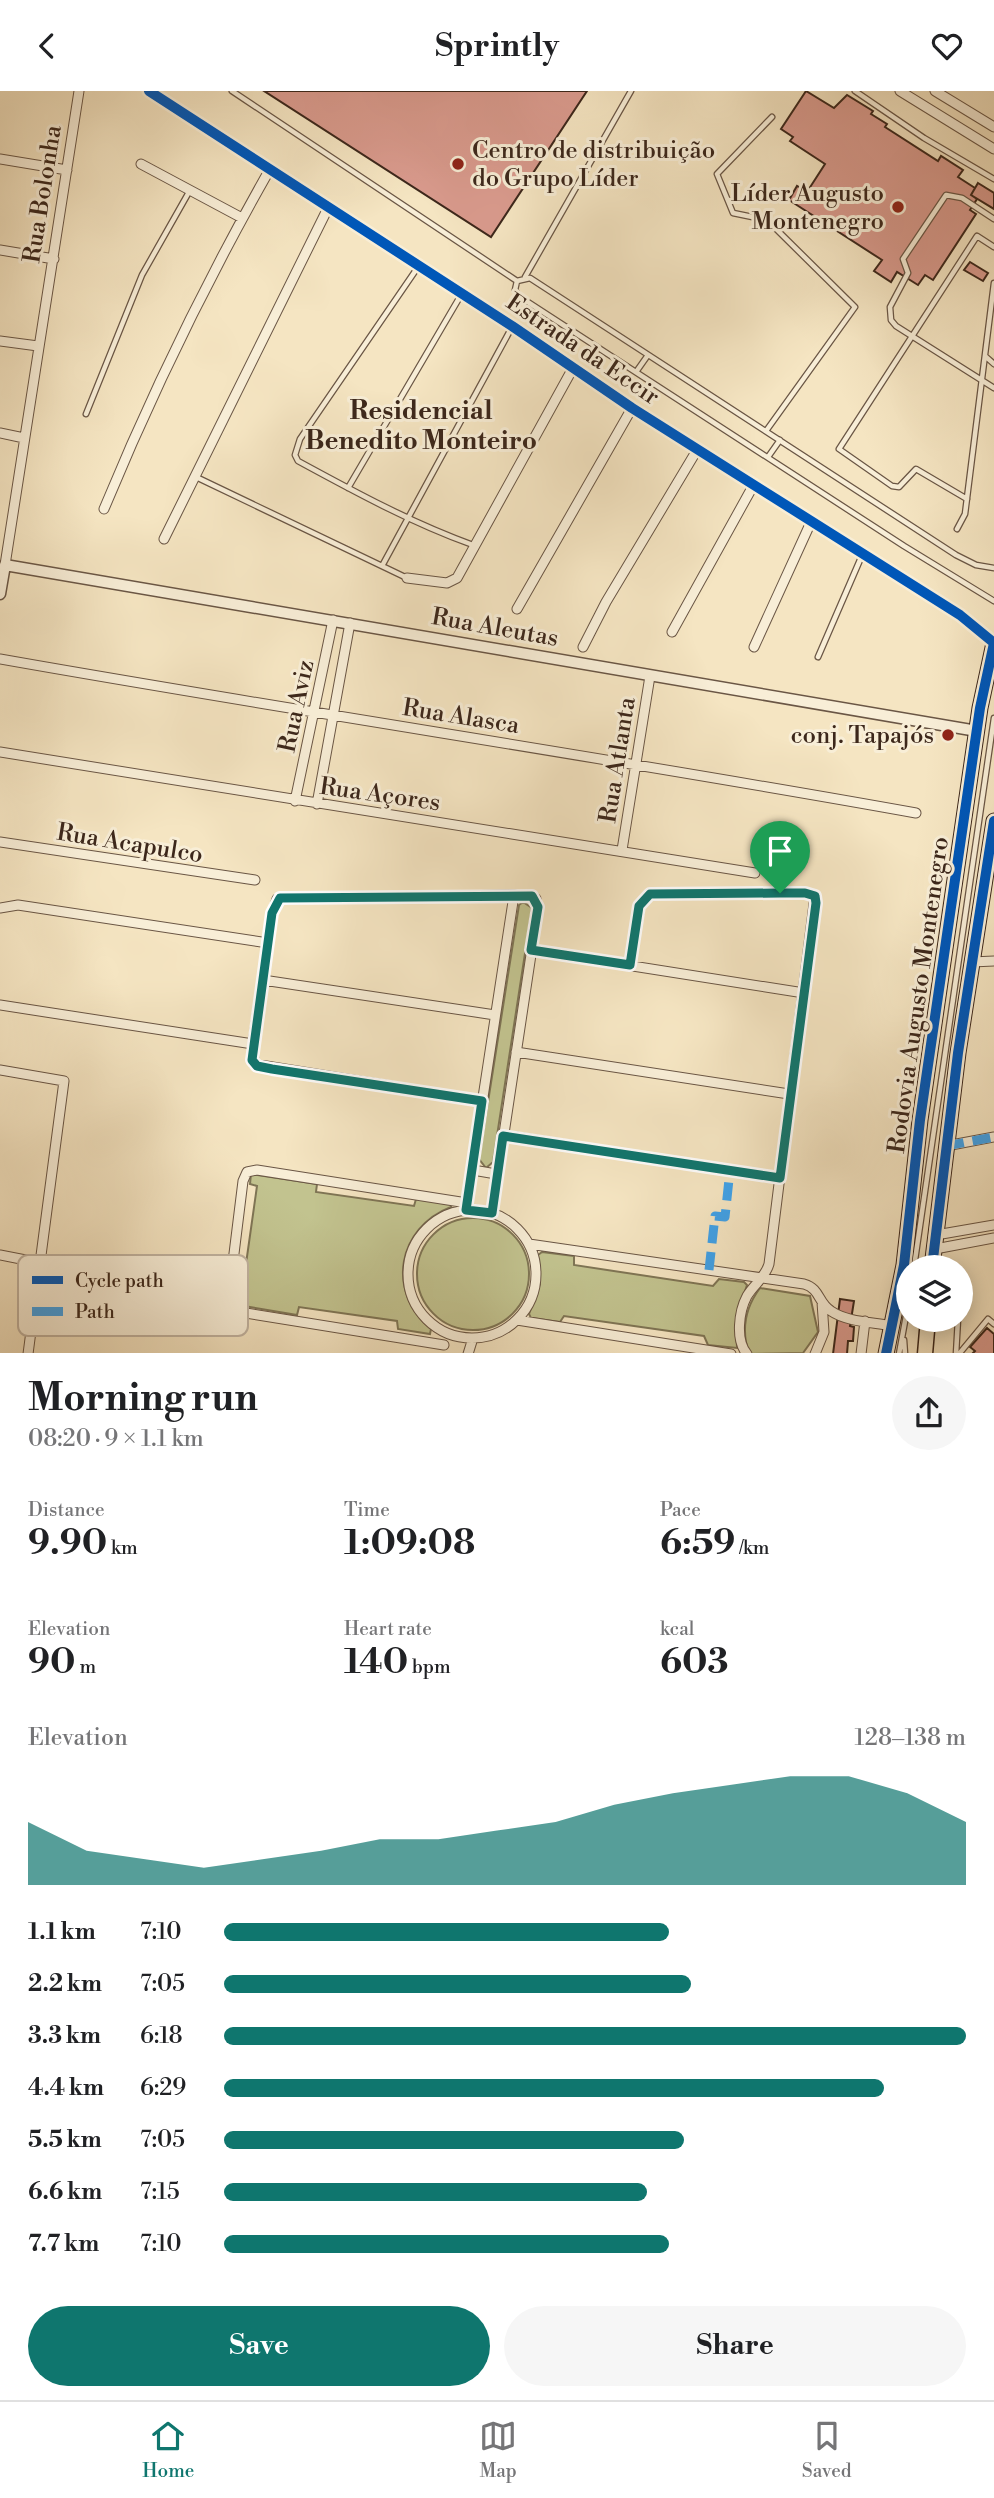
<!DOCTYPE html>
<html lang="en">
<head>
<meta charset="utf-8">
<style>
  :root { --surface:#fff; --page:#f6f6f6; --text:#202124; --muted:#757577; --line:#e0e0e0; --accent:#0f766e }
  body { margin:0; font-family:"Libre Bodoni",serif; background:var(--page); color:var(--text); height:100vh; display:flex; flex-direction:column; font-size:26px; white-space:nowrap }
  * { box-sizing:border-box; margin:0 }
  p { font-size:23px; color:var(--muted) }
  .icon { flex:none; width:38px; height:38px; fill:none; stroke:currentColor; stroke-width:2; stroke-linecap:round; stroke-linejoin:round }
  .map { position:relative; height:1262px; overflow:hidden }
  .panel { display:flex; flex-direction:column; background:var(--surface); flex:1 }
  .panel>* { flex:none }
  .fabs { position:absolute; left:896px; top:1164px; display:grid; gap:14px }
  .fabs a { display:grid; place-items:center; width:77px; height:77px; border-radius:50%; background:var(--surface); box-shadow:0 4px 18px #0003; font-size:35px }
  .pin { position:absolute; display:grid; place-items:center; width:60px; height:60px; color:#fff; margin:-72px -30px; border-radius:50% 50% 50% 0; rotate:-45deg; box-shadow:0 0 7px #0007 }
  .pin .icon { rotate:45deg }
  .round { display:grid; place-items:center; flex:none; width:74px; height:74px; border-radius:37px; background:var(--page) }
  .overview { display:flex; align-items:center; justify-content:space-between; height:119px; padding:0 28px }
  h1 { font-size:38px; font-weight:700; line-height:52px }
  .stats { display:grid; grid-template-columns:repeat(3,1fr); gap:10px; height:119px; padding:7px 28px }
  .stats div { display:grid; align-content:center }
  .stats b { font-size:35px; font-weight:700 }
  .stats small { font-size:19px; font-weight:400 }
  .stats p { font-size:19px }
  .chart { height:196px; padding:14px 28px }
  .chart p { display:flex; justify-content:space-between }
  .chart svg { width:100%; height:126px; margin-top:7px; fill:var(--accent); opacity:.7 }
  .cta { display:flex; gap:14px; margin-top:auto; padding:14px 28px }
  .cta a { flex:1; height:80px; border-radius:42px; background:var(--accent); color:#fff; font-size:28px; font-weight:700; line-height:80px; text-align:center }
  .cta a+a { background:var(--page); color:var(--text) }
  ul { padding:0 28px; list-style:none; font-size:23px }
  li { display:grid; grid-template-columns:112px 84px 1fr; align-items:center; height:52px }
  li i { height:18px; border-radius:9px; background:var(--accent) }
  header { display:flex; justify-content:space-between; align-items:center; height:91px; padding:0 28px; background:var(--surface); font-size:32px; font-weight:700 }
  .tab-bar { display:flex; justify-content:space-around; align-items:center; height:98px; border-top:2px solid var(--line); background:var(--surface); font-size:19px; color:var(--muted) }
  .tab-bar a { display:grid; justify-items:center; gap:4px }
  .tab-bar .on { color:var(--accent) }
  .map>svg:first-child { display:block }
  .green { fill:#c2c38f; stroke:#7f7555; stroke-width:2 }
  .building { fill:#d99a8d; stroke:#3c271b; stroke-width:2 }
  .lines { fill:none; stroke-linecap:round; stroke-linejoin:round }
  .service-casing { stroke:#6a5645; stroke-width:7 }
  .minor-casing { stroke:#6a5645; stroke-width:11 }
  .tertiary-casing { stroke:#6a5645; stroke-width:13 }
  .primary-casing { stroke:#3c271b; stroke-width:17 }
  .service { stroke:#f8eed7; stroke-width:4.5 }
  .minor { stroke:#f8eed7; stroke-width:9 }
  .tertiary { stroke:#f8eed7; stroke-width:10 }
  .primary { stroke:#f5e5c2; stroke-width:14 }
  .quiet { stroke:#3fa2ea; stroke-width:9; stroke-dasharray:18 9; stroke-linecap:butt }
  .cycleway-casing { stroke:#f8eed7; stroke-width:15 }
  .cycleway { stroke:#0057b8; stroke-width:10 }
  .route-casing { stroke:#fff; stroke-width:14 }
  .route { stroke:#0f766e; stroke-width:9 }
  .poi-dot { fill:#8f2418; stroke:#f8eed7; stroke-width:2.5 }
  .labels { text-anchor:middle; stroke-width:6; stroke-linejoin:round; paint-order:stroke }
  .poi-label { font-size:24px; fill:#3c271b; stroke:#f8eed7; text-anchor:end }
  .street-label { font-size:24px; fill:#3c271b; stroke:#f8eed7 }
  .neighbourhood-label { font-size:26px; font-weight:bold; fill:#3c271b; stroke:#f8eed7 }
  .key { fill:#f8eed7; stroke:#c0b29f; stroke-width:2 }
  .key-label { font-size:19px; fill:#3c271b }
</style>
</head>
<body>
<header><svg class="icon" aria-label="back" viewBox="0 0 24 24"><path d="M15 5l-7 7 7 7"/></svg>Sprintly<svg class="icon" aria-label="heart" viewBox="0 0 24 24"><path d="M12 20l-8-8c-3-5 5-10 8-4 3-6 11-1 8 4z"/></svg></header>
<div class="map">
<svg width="994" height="1263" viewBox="0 0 994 1263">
  <rect width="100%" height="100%" fill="#f5e5c2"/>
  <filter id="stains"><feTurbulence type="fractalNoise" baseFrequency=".00286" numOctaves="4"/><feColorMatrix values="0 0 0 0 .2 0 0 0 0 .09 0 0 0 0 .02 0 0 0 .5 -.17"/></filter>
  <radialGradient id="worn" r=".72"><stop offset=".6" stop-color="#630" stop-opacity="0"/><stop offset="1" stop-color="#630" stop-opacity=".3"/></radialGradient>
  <path class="green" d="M523,811L532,817L493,1071L486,1077L479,1068L519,814Z
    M251,1083L317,1093L316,1101L414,1115L416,1108L451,1112V1116C397,1137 386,1201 431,1238L430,1243L398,1238L397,1230L299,1216L297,1224L232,1213L233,1203L242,1201L257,1095L250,1093Z
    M417 1183a56 56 0 1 1 112 0a56 56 0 1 1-112 0Z
    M542,1161L574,1165V1174L713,1195L719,1188L744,1191L747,1194L736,1228L737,1257L708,1254L704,1245L564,1225L560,1231L531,1227L529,1223L540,1193L538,1164Z
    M760,1197L810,1205L818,1241L803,1262L749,1263C741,1239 745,1217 760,1197Z"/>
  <path class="building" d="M264,0H587L491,146Z
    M806,0L834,17L847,4L873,20L871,23L887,33L885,36L938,70L941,65L963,79L958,86L975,97L971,104L977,108L970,119L976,123L933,189L925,184L918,194L897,181L891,191L874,180L882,169L789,109L797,95L807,101L825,73L790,50L793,46L781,38Z
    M978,92L994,102V118L971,104Z
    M970,171L988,182L983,190L964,179Z
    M840,1208L854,1210L850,1235L854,1236L853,1250H848L847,1263H833Z
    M987,1237L994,1243V1263H972L975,1260L970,1256Z"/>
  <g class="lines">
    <g class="service-casing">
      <path id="service" d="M232,0L517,190
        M855,0L924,47L994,88
        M994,128L962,107L946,104L903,168L908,182L890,216L891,229L896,235L994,297
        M418,176L300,348L295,364L298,370C355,401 412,432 473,454
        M525,186L631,0
        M985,265L994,273
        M636,281L648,264
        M86,323L142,184L189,101
        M766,340L855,216L767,129L733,122L717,83L772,26
        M768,366L780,349
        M196,386L407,487
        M348,397L461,204
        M967,408L916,378L899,396L892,395L839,358L977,145L994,156
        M957,438L965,423L994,192
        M382,475L512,236
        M994,477L976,474L956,464L530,187L517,190L515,199L520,206L904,455L994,510
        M818,566L863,462
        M914,1176L994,627
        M961,1203V1205
        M904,1249L905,1263
        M899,1263L908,1214
        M956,1263L958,1228
        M959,1263L988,1228L994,1233"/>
    </g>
    <g class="minor-casing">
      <path id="minor" d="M149,0L512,235L632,317L960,524L994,552
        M900,0L994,58
        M935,0L994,36
        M0,68L67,79
        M141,73L242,127
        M0,159L54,168
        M0,250L38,255
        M0,342L24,347
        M104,418C152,302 208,187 270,78
        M164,448L328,117
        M5,474L79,0
        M407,487L447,492L457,487L573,277
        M517,518L632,317
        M672,541L753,395
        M583,556L606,511L697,359
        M754,556L811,431
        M0,568C305,622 611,667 916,722
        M0,661L755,782
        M295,710L333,529
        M317,713L350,532
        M0,751L255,789
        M622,759L650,585
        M0,817L18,814L268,852
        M531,859L804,902
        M972,871L994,870
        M630,874L640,815L650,803L797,801L815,805L769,1173C765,1187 754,1193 747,1205C739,1220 735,1249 747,1263
        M263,889L495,924
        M0,914L253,953
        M516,961L789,1003
        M0,979L64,990L28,1263
        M482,1010L254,973L253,953L272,823L277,808L514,804L536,808L537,824L492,1122
        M503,1044L780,1087
        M946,1055L994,1046
        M473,1079L496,1083
        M466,1117L514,804
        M408 1183a64 64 0 1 1 128 0a64 64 0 1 1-128 0Z
        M936,1144L994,1134
        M529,1153L804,1193C821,1198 817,1211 831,1220C847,1231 873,1231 892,1235
        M935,1158L994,1147
        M0,1164L41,1172
        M517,1229L731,1263
        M444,1254L227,1219L243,1090L247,1081L257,1079L467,1112
        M468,1263L473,1247
        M815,1263L824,1241L822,1211
        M861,1263L865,1230"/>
    </g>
    <g class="tertiary-casing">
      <path id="tertiary" d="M0,503L5,474L977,640"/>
    </g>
    <g class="primary-casing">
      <path id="primary" d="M932,1176L958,962L994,730
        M886,1263L904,1174L920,1029L980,617L994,552
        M925,1263L928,1228"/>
    </g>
    <use href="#service" class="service"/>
    <use href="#minor" class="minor"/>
    <use href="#tertiary" class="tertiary"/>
    <use href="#primary" class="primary"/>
    <path class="quiet" d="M946,1055L994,1046
      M709,1179L715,1125L725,1126L730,1079"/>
    <g class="cycleway-casing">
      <path id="cycleway" d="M149,0L512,235L632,317L960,524L994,552
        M932,1176L958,962L994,730
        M886,1263L904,1174L920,1029L980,617L994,552"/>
    </g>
    <use href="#cycleway" class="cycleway"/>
  </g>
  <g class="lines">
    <g class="route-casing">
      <path id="route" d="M780,802H805L815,805L816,812L780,1087L503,1045L492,1122L466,1119L482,1010L272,978L257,975L252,969L272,822L280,807L532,805L538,816L531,859L630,874L639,815L650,803Z"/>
    </g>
    <use href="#route" class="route"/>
  </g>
  <g class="poi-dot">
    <circle cx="458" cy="73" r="7"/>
    <circle cx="898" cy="116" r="7"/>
    <circle cx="948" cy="644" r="7"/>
  </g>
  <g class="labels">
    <g class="poi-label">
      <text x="472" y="67" text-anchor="start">Centro de distribuição<tspan x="472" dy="28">do Grupo Líder</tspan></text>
      <text x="884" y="110">Líder Augusto<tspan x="884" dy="28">Montenegro</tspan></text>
      <text x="934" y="652">conj. Tapajós</text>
    </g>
    <g class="street-label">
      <text transform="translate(42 103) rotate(-81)" y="8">Rua Bolonha</text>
      <text transform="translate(583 258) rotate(34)" y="8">Estrada da Eccir</text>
      <text transform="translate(495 536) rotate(10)" y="8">Rua Aleutas</text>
      <text transform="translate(296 615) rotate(-78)" y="8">Rua Aviz</text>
      <text transform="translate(461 625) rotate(9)" y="8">Rua Alasca</text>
      <text transform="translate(617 669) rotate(-81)" y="8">Rua Atlanta</text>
      <text transform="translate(380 703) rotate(8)" y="8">Rua Açores</text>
      <text transform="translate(130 752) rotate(9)" y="8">Rua Acapulco</text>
      <text transform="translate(918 904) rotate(-82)" y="8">Rodovia Augusto Montenegro</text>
    </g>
    <g class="neighbourhood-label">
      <text x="421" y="328">Residencial<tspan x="421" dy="30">Benedito Monteiro</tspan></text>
    </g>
  </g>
  <rect x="18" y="1164" width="230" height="81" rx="10" class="key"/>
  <rect x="32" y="1185" width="31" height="8" fill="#0057b8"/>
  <rect x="32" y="1216" width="31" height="9" fill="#3fa2ea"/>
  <g class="key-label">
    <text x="75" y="1196">Cycle path</text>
    <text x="75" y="1227">Path</text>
  </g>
  <rect width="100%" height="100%" filter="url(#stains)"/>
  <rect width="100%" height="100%" fill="url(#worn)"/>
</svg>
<div class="fabs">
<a><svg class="icon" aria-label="layers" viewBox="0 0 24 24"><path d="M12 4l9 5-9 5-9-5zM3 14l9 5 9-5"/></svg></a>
</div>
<div class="pin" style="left:780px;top:802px;background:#1e9e55"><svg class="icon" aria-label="arrive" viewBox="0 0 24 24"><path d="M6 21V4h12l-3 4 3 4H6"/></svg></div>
</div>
<section class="panel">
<div class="overview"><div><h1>Morning run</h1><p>08:20 · 9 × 1.1 km</p></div><a class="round"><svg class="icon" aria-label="share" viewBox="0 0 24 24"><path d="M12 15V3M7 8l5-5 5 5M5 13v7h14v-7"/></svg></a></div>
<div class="stats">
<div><p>Distance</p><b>9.90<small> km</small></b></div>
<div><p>Time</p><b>1:09:08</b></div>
<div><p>Pace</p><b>6:59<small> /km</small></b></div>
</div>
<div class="stats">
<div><p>Elevation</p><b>90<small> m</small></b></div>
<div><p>Heart rate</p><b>140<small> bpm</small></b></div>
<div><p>kcal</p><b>603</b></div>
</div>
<div class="chart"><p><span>Elevation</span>128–138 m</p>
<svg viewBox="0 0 160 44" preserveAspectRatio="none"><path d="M0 44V22L10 32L20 35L30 38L40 35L50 32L60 28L70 28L80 25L90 22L100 16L110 12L120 9L130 6L140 6L150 12L160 22V44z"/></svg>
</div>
<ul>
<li><b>1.1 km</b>7:10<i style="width:60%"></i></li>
<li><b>2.2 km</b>7:05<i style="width:63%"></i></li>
<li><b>3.3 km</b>6:18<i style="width:100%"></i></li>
<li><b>4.4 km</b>6:29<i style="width:89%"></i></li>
<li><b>5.5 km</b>7:05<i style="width:62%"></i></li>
<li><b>6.6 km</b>7:15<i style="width:57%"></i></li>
<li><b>7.7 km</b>7:10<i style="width:60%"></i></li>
</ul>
<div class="cta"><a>Save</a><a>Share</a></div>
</section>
<nav class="tab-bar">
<a class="on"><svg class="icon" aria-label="home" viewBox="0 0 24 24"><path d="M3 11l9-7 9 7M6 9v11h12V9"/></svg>Home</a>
<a><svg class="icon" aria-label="map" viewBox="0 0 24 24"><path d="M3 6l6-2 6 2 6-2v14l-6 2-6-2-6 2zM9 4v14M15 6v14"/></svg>Map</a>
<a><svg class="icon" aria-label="saved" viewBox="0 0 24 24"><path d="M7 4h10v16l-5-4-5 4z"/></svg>Saved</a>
</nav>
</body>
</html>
